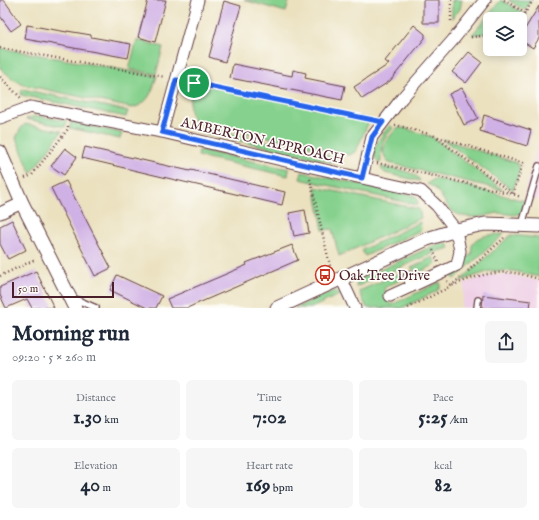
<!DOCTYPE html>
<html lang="en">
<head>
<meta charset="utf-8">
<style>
  :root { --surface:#fff; --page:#f6f6f7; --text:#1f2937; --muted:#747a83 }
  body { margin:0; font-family:"IM FELL English",serif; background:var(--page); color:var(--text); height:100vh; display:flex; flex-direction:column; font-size:15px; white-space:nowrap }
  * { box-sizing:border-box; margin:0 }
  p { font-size:13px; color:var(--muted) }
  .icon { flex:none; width:22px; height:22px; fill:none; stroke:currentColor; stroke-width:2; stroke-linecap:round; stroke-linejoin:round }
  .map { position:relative; height:308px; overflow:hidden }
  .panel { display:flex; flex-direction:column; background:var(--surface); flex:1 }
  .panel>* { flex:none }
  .tools { position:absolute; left:483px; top:12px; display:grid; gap:8px }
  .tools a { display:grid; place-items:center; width:44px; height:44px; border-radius:6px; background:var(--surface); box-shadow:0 2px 10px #0003; font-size:20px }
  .scale { position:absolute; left:12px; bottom:10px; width:102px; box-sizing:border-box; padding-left:4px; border:2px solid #4a1f2b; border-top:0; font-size:11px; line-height:14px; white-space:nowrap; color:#4a1f2b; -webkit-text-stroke:3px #fdfcf7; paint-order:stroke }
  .pin { position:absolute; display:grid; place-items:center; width:34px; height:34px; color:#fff; margin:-17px; border:2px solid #fff; border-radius:50%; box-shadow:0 1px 4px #0007 }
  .round { display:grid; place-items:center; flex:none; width:42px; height:42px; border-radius:6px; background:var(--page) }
  .headline { display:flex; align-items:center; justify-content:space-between; height:68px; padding:0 12px }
  h1 { font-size:22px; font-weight:700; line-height:30px }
  .figures { display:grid; grid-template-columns:repeat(3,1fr); gap:6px; height:68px; padding:4px 12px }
  .figures div { display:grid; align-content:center; border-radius:6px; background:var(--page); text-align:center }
  .figures b { font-size:20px; font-weight:700 }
  .figures small { font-size:11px; font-weight:400 }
  .figures p { font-size:11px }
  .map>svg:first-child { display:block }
  .built { fill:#efd0e6 }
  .green { fill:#86d18d; stroke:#68785c }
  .building { fill:#d0b1e5 }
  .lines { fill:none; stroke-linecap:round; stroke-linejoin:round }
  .service-casing { stroke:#623c41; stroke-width:8 }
  .minor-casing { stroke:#623c41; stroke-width:13 }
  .tertiary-casing { stroke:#623c41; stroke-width:15 }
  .path { stroke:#623c41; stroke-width:2.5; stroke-dasharray:1 3; stroke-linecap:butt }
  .service { stroke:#fff; stroke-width:5.5 }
  .minor { stroke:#fff; stroke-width:11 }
  .tertiary { stroke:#fff; stroke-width:13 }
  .route-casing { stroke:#fff; stroke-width:8 }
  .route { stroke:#2563eb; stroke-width:5 }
  .labels { text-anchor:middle; stroke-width:3.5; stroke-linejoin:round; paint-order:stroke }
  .street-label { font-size:14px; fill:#4a1f2b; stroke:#fdfcf7 }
  .poi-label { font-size:14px; fill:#4a1f2b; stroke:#fdfcf7; text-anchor:start }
</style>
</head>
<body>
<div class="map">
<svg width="539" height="308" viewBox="0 0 539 308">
  <rect width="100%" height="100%" fill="#fdfcf7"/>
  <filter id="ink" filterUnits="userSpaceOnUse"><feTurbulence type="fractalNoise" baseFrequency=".025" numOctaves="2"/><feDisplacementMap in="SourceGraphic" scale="8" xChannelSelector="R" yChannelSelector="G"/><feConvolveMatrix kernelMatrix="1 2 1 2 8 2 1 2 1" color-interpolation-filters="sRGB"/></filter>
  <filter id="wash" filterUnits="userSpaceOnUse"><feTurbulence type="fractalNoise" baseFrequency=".012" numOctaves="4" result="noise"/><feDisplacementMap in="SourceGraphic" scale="16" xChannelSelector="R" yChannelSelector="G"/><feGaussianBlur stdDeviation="0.9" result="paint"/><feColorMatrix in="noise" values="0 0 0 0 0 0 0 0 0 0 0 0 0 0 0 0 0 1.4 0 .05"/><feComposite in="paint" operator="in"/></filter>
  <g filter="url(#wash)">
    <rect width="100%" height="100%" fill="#ebe1bf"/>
    <path class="built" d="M539,140V200L524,196Z
      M491,275H513L539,281V308H461L465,283Z"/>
    <path class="green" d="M244,0H285L289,1L286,12Z
      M452,0H462L460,9L452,19Z
      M501,0L523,13L519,19H490V33L472,35Z
      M508,0H531L525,10Z
      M137,40L163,47L156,74L129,69Z
      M0,48L157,76C152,91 149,104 132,108L25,85L13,79L0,68Z
      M194,83L370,119L356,151L350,155L194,121C186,108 191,97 194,83Z
      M22,89L128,111L126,117L21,95Z
      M36,116L67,121L65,127L26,119Z
      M71,122L122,133L120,139L70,128Z
      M25,124L62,131L31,173L16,138L21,128Z
      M390,125L393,128C382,141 380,145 381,162L379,163C366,152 383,134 390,125Z
      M203,127L338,158L336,163L201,132Z
      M397,128H404L432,137L503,190L389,163C377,149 387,140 397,128Z
      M442,139L517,163L520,169L513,190Z
      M199,150L289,169L288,176L198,156Z
      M381,167C392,169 417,171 420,181L385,173L382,170Z
      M302,172L415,196L417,199L418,205L300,179Z
      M434,179L443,180L525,201L523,211C516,218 508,213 499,213C490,214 481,218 472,217C442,217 447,191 427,184Z
      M315,187L419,209L421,218L339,256L332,229L323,230Z
      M420,222L421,230L365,256L362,250Z
      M504,234L454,279L452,276C461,271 465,266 468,256L472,255C468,234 489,235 504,234Z
      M511,235L539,238V277L514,271H490L460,281Z
      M444,243L448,245L450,248L438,251L356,287L357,283L362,278L433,246Z
      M433,257L436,264C429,267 418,276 411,268Z
      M400,273L401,276L400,280L384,288L391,305L440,282V287L437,291L402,308H381L380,307L376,308H367L359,291Z
      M334,291L341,294L311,308H295L331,292Z"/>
    <g id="blocks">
      <path class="building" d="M0,0H4L21,24L11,31L0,16Z
        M148,0H166L155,42L138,37Z
        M423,0H439V23H423Z
        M224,1L241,6L225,62L209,57Z
        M539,6V38L533,48L520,40V37Z
        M27,25L67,32V31L91,35V37L131,44L128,58L25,39Z
        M414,25L425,34V38L390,81L362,99L354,87L389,64L385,61Z
        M469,52L482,62L466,83L452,72Z
        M233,64L292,76L293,70L306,73L305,78L345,86L342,100L230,78Z
        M462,88L478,118L464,125L449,94Z
        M484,115L531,130L527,146L480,131Z
        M85,147L190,171L191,170L285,192L282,205L82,158Z
        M65,148L77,157L64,175L51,166Z
        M66,181L111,268L95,276L51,188Z
        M305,210L309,233L294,236L289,213Z
        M12,220L26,250L8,259L0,244V226Z
        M292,245L298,260L187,308H171L167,299L219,277L247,265L246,263Z
        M36,271L54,308H32L27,299L6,308L0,295V287Z
        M117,275L162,296L156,308H147L110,290Z
        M483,295L531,301L530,308H482Z"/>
    </g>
  </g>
  <g filter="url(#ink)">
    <use href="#blocks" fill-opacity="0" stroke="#623c41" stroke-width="1"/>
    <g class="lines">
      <g class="service-casing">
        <path id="service" d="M522,225L539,166
          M73,298L96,308
          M477,308L478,300"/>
      </g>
      <g class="minor-casing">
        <path id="minor" d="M0,118L30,107L162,132L307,166L421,191L437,206L456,230L460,251L457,265L412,286
          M162,132L198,0
          M362,178L372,137L402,98L453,40L485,0
          M0,213L22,203
          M341,278L355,308
          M390,296L412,286L409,277"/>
      </g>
      <g class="tertiary-casing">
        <path id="tertiary" d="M0,152L22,203L75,308
          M277,308L427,239L456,230L485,224L539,226"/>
      </g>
      <path class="path" d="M451,0V23
        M504,0L525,13
        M520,21L533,0
        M471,37L490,35
        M0,48L165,77
        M0,77L21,98
        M187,82L371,120
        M395,125L433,135L513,194L521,197
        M377,163L513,194L523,163L435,136
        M25,178L32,175L68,129V126
        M310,179L331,270
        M433,250L438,262
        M468,271L504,238
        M0,276L36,259
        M447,281L451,286C471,278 492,270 515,273C523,274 531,277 539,279
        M408,308L451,286L460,278"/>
      <use href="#service" class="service"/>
      <use href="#minor" class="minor"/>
      <use href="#tertiary" class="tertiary"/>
    </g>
  </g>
  <g class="lines" filter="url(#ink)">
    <g class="route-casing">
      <path id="route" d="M176,80L194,83L383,122L372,137L362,178L162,132Z"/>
    </g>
    <use href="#route" class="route"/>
  </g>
  <defs>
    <g id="bus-ring" transform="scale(1)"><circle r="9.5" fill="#fdfcf7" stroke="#c8321e" stroke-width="1.5"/><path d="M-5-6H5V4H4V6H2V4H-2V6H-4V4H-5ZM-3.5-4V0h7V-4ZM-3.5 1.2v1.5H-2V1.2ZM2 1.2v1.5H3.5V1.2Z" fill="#c8321e"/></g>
  </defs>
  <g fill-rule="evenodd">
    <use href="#bus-ring" x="325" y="275"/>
  </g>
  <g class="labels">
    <g class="street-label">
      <text transform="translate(263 140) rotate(13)" y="5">AMBERTON APPROACH</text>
    </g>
    <g class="poi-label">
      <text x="339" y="280">Oak Tree Drive</text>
    </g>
  </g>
</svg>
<div class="tools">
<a><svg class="icon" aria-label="layers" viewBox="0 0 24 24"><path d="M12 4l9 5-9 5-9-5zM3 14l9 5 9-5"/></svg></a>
</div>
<div class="scale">50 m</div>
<div class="pin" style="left:194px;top:83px;background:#1e9e55"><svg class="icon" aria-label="arrive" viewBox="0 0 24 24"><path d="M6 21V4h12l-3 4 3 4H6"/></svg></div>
</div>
<section class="panel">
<div class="headline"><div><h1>Morning run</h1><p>09:20 · 5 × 260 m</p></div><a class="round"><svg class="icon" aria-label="share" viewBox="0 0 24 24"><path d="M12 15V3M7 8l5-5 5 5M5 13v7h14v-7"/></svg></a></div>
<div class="figures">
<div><p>Distance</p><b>1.30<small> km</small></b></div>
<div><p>Time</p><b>7:02</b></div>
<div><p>Pace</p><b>5:25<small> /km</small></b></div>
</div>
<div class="figures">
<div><p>Elevation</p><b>40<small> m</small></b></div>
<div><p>Heart rate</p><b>169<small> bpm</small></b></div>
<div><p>kcal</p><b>82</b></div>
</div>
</section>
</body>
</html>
